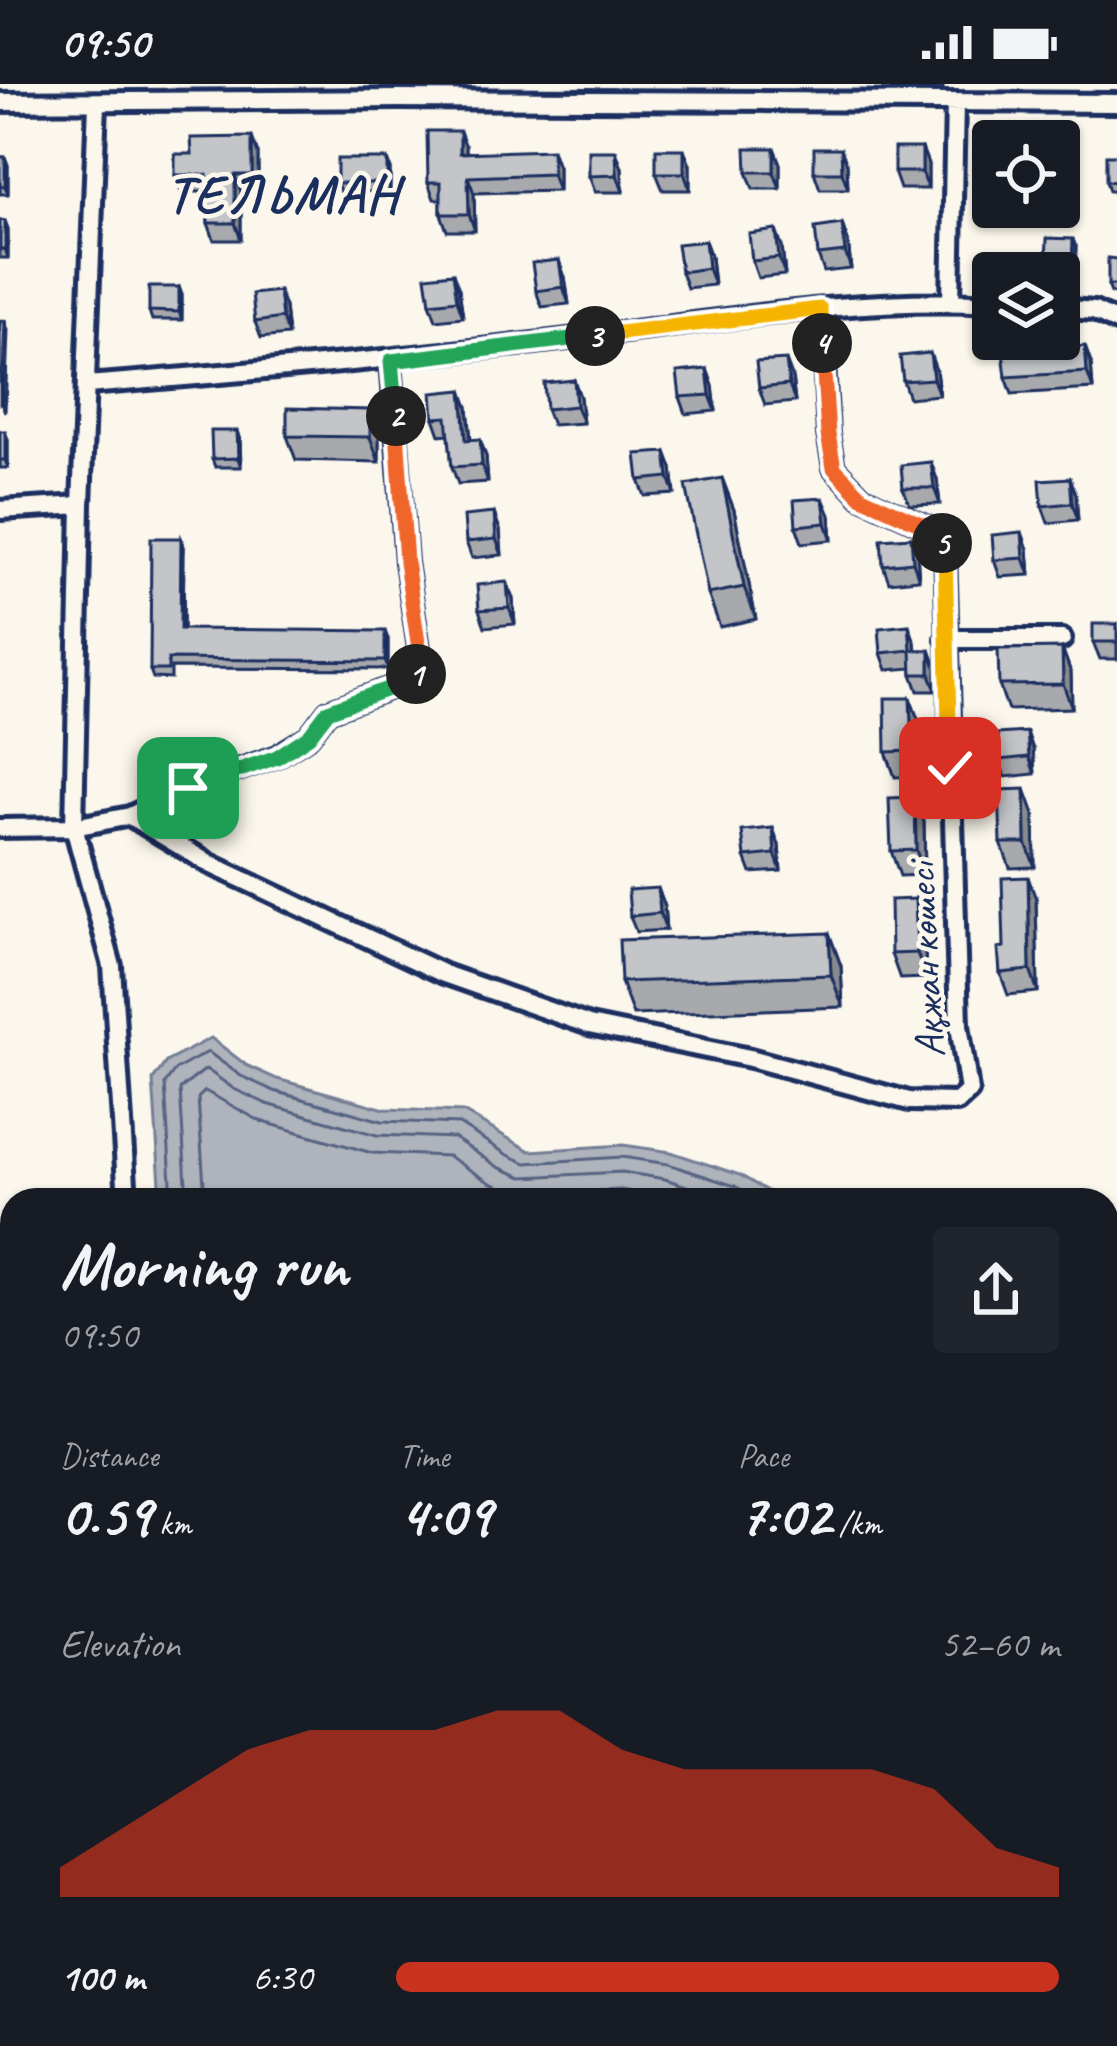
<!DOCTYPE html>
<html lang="en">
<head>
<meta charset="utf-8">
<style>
  :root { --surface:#171b24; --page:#20242c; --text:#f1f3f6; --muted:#9ea1a6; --accent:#c8321e }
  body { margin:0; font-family:Caveat,sans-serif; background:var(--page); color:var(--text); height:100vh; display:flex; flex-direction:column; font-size:45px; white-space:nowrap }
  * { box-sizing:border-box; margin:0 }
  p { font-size:39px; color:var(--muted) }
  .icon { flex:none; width:66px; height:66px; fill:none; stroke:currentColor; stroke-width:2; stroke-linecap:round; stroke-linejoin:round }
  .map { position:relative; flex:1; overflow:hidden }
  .side { position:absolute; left:0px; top:1104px; width:1119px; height:858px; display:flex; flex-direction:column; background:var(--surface); border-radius:36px 36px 0 0; box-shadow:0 3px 9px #0004 }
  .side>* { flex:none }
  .tools { position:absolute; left:972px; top:36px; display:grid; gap:24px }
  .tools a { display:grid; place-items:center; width:108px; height:108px; border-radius:12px; background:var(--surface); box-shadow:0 3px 9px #0004; font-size:60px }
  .pin { position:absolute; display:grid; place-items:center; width:102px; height:102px; color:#fff; margin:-51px; border-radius:24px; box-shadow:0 6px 18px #0006 }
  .km { position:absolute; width:60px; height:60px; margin:-30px; border-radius:50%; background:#222; color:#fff; font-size:33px; line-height:60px; text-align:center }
  .round { display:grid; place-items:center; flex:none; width:126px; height:126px; border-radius:12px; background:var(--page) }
  .summary { display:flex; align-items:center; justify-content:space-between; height:204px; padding:0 60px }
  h1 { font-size:66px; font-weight:600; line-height:90px }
  .figures { display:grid; grid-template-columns:repeat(3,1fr); gap:18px; height:204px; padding:12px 60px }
  .figures div { display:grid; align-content:center }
  .figures b { font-size:60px; font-weight:600 }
  .figures small { font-size:33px; font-weight:400 }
  .figures p { font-size:33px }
  .chart { height:336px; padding:24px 60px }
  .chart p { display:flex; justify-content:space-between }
  .chart svg { width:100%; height:216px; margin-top:12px; fill:var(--accent); opacity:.7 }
  ul { padding:0 60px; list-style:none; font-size:39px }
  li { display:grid; grid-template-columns:192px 144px 1fr; align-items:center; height:90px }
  li i { height:30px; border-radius:15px; background:var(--accent) }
  .status { display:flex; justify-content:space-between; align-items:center; height:84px; padding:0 60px; background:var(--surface); direction:ltr }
  .status svg { height:33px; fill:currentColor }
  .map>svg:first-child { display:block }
  .water { fill:#afb3bb; stroke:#747e96; stroke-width:3 }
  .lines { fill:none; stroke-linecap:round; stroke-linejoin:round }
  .shore { stroke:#566483; stroke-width:3 }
  .minor-casing { stroke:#1b2f5e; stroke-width:26 }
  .major-casing { stroke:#1b2f5e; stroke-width:30 }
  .minor { stroke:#fbf7ec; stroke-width:16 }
  .major { stroke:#fbf7ec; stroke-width:21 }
  .wall { fill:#a8a9ad; stroke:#1b2f5e; stroke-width:3 }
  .shaded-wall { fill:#888a8d; stroke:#1b2f5e; stroke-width:3 }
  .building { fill:#c3c5c9; stroke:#1b2f5e; stroke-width:3 }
  .split-1-casing { stroke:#fff; stroke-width:24 }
  .split-2-casing { stroke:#fff; stroke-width:24 }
  .split-3-casing { stroke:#fff; stroke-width:24 }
  .split-4-casing { stroke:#fff; stroke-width:24 }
  .split-5-casing { stroke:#fff; stroke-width:24 }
  .split-6-casing { stroke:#fff; stroke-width:24 }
  .split-1 { stroke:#22a559; stroke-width:15 }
  .split-2 { stroke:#f0652b; stroke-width:15 }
  .split-3 { stroke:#22a559; stroke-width:15 }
  .split-4 { stroke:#f5b400; stroke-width:15 }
  .split-5 { stroke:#f0652b; stroke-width:15 }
  .split-6 { stroke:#f5b400; stroke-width:15 }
  .labels { text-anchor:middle; stroke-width:9; stroke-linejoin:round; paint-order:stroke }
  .street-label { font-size:42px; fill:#1b2f5e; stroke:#fbf7ec }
  .district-label { font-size:54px; font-weight:bold; letter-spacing:3px; fill:#1b2f5e; stroke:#fbf7ec }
</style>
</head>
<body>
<div class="status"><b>09:50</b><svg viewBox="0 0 49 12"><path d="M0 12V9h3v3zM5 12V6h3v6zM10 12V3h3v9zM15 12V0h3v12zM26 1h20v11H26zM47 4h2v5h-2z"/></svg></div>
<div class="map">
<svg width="1117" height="1962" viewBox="0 0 1117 1962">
  <rect width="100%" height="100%" fill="#fbf7ec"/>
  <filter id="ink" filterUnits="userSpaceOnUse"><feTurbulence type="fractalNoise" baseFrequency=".00833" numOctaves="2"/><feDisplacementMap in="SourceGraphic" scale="24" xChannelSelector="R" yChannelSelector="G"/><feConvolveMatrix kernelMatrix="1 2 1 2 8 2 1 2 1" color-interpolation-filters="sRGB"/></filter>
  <g filter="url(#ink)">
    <path class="water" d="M211,954L246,981L277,995L385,1025L463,1028L530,1067L623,1061L671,1068L740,1091L782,1116H161L153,996L166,978Z
      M1107,1249L1117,1254V1591L1107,1600Z"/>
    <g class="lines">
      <path class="shore" d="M172,1116L165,1000L175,986L208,968L241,992L274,1007L382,1037L459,1040L506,1070L526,1079L622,1073L668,1080L735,1102L759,1116
        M187,1116L180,1005L206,985L234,1005L267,1020L377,1051L454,1054L498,1083L523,1093L622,1088L665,1095L729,1116
        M205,1116L198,1014L205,1007L260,1037L372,1069L448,1072L489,1098L518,1111L621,1106L672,1116"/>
      <g class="minor-casing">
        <path id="minor" d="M0,18L398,15L1117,19
          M97,19L81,421L74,743L112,882L127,1116
          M951,218L955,18
          M1059,224L1094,227L1117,238
          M87,301C251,288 413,274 576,254C714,238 854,212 993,220
          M0,426L81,421
          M946,555H1062
          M130,732L188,704L277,672L309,652L328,627L412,596L421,578L406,478L391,277
          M0,744L74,743L130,732L210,780L444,890L589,941L750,974L909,1017L957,1018L969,1007L959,941L945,464L932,445L862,413L834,384L828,350L821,225
          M239,1950L241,1962
          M273,1950L276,1962"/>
      </g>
      <g class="major-casing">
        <path id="major" d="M1107,1855L1117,1851
          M1107,1923L1117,1918
          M810,1962L854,1950
          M1005,1962L1038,1950"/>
      </g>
      <use href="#minor" class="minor"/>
      <use href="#major" class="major"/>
    </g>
    <path class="wall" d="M909,0H943V5H911Z
      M466,63V68L558,83V107L474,109L475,147H447L441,130V115H434L428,98Z
      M774,64L780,80V105H753L747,88Z
      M922,64L928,80V105H900L894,88Z
      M1059,69L1076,70L1079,78L1078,104H1059Z
      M258,70V108H241V156H214L208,139L207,108H181L175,91Z
      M1117,71V107H1109L1106,97Z
      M0,73H5L8,81V110H0Z
      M847,80L848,105H820L814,88Z
      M690,81V106H663L656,89Z
      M390,83V108L340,107L337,99Z
      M622,84L623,108H595L589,92Z
      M0,136L5,137L8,145V174H0Z
      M842,140L848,157L851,185L824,188L818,171Z
      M705,157L711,173L714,201L687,204L681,188Z
      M782,163L785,191L758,194L752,177Z
      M1076,163L1075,189H1049L1046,180Z
      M1117,175V209H1111L1108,201Z
      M565,193L569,220L542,223L536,207Z
      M179,203L182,211V236H152L149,227Z
      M459,205L463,233L436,236L430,219Z
      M285,223L288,251L261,254L255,238Z
      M1091,279L1093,305L1012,310L1006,293Z
      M707,285L713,302L716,327L686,330L680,313Z
      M936,286L939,311L909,314L903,297Z
      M792,292L795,318L765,321L759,304Z
      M574,296L580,313L583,339L552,341L546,325Z
      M468,323L471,356L486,372L488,398L458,400L452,383L449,350L440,351L434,334Z
      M0,347L8,355V384H0Z
      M379,350V378L296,376L287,352Z
      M240,355L241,383H215L212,375Z
      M666,368L672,384L675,410L645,412L639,396Z
      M722,394L734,426L756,535L720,543L708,510Z
      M1070,394L1076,410L1078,436L1048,439L1042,422Z
      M937,395L940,420L910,421L903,404Z
      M494,429L500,446L502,471L472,474L466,458Z
      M830,431L832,456L802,459L796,442Z
      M911,453L917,469L919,495L889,498L883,481Z
      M181,454L184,463L183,545L388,555V585L171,584V595L153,594L150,586Z
      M1028,465L1030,491L1000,493L994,476Z
      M513,515L515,540L485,543L479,526Z
      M1117,540V575H1100L1093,558Z
      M915,558L916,566H930L936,583V607H918L912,590V584L887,586L881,569Z
      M1062,564L1071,589L1072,624L1008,626L999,601Z
      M910,614L919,638L921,692L895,693L886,668Z
      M1033,665L1035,690L1005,693L999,676Z
      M1034,730L1035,783L1010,784L1001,759Z
      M924,738L925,791L900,792L891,767Z
      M779,761L781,787L751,789L745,773Z
      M915,815L924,840L926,894L900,895L891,870Z
      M1036,815L1038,908L1008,911L1000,889L1004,863Z
      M664,820L666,846L636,848L630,832Z
      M829,849L841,882L843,923L633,931L621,898Z
      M12,1354V1425L0,1427V1356Z"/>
    <path class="shaded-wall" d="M460,47L466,63V85L460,69Z
      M252,53L258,70V108L252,91Z
      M774,64L780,80V105L774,88Z
      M841,64L847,80L848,105L842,88Z
      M922,64L928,80V105L922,88Z
      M684,65L690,81V106L684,89Z
      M552,66L558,83V107L552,90Z
      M616,67L622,84L623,108L617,91Z
      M1076,70L1079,78L1078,104L1075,96Z
      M5,73L8,81V110L5,102Z
      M387,75L390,83V108L387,99Z
      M235,91L241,108V156L235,139Z
      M468,93L474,109L475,147L469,130Z
      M5,137L8,145V174L5,165Z
      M842,140L848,157L851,185L845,168Z
      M776,146L782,163L785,191L779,174Z
      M1073,155L1076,163L1075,189L1072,181Z
      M705,157L711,173L714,201L708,184Z
      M559,176L565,193L569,220L563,203Z
      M453,189L459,205L463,233L457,216Z
      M179,203L182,211V236L179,228Z
      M279,207L285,223L288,251L282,234Z
      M5,237L8,246L5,328L2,320Z
      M1085,262L1091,279L1093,305L1087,288Z
      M930,269L936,286L939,311L933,295Z
      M786,276L792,292L795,318L789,301Z
      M707,285L713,302L716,327L710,311Z
      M574,296L580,313L583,339L576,322Z
      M462,306L468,323L472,373L466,356Z
      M370,326L379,350V378L370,353Z
      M5,347L8,355V384L5,376Z
      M237,347L240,355L241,383L238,374Z
      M480,355L486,372L488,398L482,381Z
      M666,368L672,384L675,410L669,393Z
      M931,378L937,395L940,420L934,404Z
      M722,394L734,426L756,535L744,503Z
      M1070,394L1076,410L1078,436L1072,419Z
      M823,414L830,431L832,456L826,439Z
      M494,429L500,446L502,471L496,455Z
      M1022,448L1028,465L1030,491L1024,474Z
      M911,453L917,469L919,495L913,478Z
      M181,454L184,463L183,553L180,545Z
      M507,498L513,515L515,540L509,524Z
      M909,541L915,558L917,583L911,566Z
      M385,547L388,555V585L385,577Z
      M1062,564L1071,589L1072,624L1063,600Z
      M930,566L936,583V607L930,590Z
      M910,614L919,638L921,692L912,667Z
      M1027,648L1033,665L1035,690L1029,673Z
      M1025,705L1034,730L1035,783L1026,759Z
      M915,713L924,738L925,791L916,766Z
      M773,744L779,761L781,787L775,770Z
      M1028,793L1036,815L1038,908L1030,886Z
      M658,804L664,820L666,846L660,829Z
      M915,815L924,840L926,894L917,869Z
      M829,849L841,882L843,923L831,891Z"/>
    <path class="building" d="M427,47H460V69L552,66V90L468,93L469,130H441V98H428Z
      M252,53V91H235V139H208L207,91H175V70H192L191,54Z
      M746,64H774V88H747Z
      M814,64H841L842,88H814Z
      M894,64H922V88H894Z
      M656,65H684V89H656Z
      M589,67H616L617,91L589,92Z
      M1059,69L1076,70L1075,96H1059Z
      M1106,71H1117V98L1106,97Z
      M0,73H5V102H0Z
      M337,75H387V99H337Z
      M0,136L5,137V165H0Z
      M842,140L845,168L818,171L815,144Z
      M776,146L779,174L752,177L749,150Z
      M1047,154L1073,155L1072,181L1046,180Z
      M705,157L708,184L681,188L677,160Z
      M1108,174L1117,175V201H1108Z
      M559,176L563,203L536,207L532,179Z
      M453,189L457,216L430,219L426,192Z
      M149,203H179V228L149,227Z
      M279,207L282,234L255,238L252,210Z
      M0,237H5L2,320H0Z
      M1085,262L1087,288L1006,293L1003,268Z
      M930,269L933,295L903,297L900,272Z
      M786,276L789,301L759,304L756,278Z
      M707,285L710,311L680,313L677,288Z
      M574,296L576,322L546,325L544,299Z
      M462,306L466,356L480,355L482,381L452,383L447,333L434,334L432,309Z
      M287,324L370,326V353L287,352Z
      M0,347H5V376H0Z
      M211,347H237L238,374L212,375Z
      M666,368L669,393L639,396L636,370Z
      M931,378L934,404H903L901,381Z
      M722,394L744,503L708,510L686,401Z
      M1070,394L1072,419L1042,422L1040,396Z
      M823,414L826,439L796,442L794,416Z
      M494,429L496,455L466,458L464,432Z
      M1022,448L1024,474L994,476L992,451Z
      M911,453L913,478L883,481L881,455Z
      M151,454H181L180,545L385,547V577L168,575V586H150Z
      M507,498L509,524L479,526L477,501Z
      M1093,540H1117V558H1093Z
      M909,541L911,566L881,569L879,544Z
      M1062,564L1063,600L999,601L998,565Z
      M911,566H930V590H912Z
      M885,614H910L912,667L886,668Z
      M1027,648L1029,673L999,676L997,650Z
      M1025,705L1026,759H1001L999,706Z
      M915,713L916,766L891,767L889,714Z
      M773,744L775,770L745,773L742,747Z
      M1028,793L1030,886L1000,889L998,864L1004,863L1002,794Z
      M658,804L660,829L630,832L628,806Z
      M915,815L917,869L891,870L890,816Z
      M829,849L831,891L621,898L619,856Z
      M12,1354V1390L0,1392V1356Z"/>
  </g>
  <g class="lines" filter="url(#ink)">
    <g class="split-1-casing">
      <path id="split-1" d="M188,704L277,673L309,652L328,627L412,596L416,590"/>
    </g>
    <g class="split-2-casing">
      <path id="split-2" d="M396,332L406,478L421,578L416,590"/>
    </g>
    <g class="split-3-casing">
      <path id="split-3" d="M396,332L391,277L595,252"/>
    </g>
    <g class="split-4-casing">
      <path id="split-4" d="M595,252L820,225L822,259"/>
    </g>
    <g class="split-5-casing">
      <path id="split-5" d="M822,259L828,350L834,384L862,413L932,445L942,459"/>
    </g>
    <g class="split-6-casing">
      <path id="split-6" d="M942,459L945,464L950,684"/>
    </g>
    <use href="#split-1" class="split-1"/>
    <use href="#split-2" class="split-2"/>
    <use href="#split-3" class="split-3"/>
    <use href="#split-4" class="split-4"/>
    <use href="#split-5" class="split-5"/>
    <use href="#split-6" class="split-6"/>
  </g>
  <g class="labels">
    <g class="street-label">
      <text transform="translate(924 876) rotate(-93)" y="15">Ақжан көшесі</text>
    </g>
    <g class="district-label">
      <text x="283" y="128">ТЕЛЬМАН</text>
    </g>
  </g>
</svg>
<div class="tools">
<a><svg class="icon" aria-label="locate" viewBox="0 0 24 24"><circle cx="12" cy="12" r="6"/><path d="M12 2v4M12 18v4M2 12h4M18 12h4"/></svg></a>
<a><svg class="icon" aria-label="layers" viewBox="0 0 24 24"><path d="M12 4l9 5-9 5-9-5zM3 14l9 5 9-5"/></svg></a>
</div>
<div class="pin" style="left:188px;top:704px;background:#1e9e55"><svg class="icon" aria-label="arrive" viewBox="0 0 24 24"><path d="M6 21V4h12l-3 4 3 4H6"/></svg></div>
<div class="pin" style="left:950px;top:684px;background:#d93025"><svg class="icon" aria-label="check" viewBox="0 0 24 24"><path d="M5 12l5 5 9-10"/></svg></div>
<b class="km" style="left:416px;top:590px">1</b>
<b class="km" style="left:396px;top:332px">2</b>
<b class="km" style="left:595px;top:252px">3</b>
<b class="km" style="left:822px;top:259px">4</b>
<b class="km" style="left:942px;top:459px">5</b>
<section class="side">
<div class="summary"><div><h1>Morning run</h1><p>09:50</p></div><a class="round"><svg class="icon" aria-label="share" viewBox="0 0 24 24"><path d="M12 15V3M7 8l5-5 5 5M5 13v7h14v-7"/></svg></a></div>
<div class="figures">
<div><p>Distance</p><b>0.59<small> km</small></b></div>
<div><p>Time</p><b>4:09</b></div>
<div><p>Pace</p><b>7:02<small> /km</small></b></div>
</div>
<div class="chart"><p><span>Elevation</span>52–60 m</p>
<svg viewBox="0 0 160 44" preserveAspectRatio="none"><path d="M0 44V38L10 30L20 22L30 14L40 10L50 10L60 10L70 6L80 6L90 14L100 18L110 18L120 18L130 18L140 22L150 34L160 38V44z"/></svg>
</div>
<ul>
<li><b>100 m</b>6:30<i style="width:100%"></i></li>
</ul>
</section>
</div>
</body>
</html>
